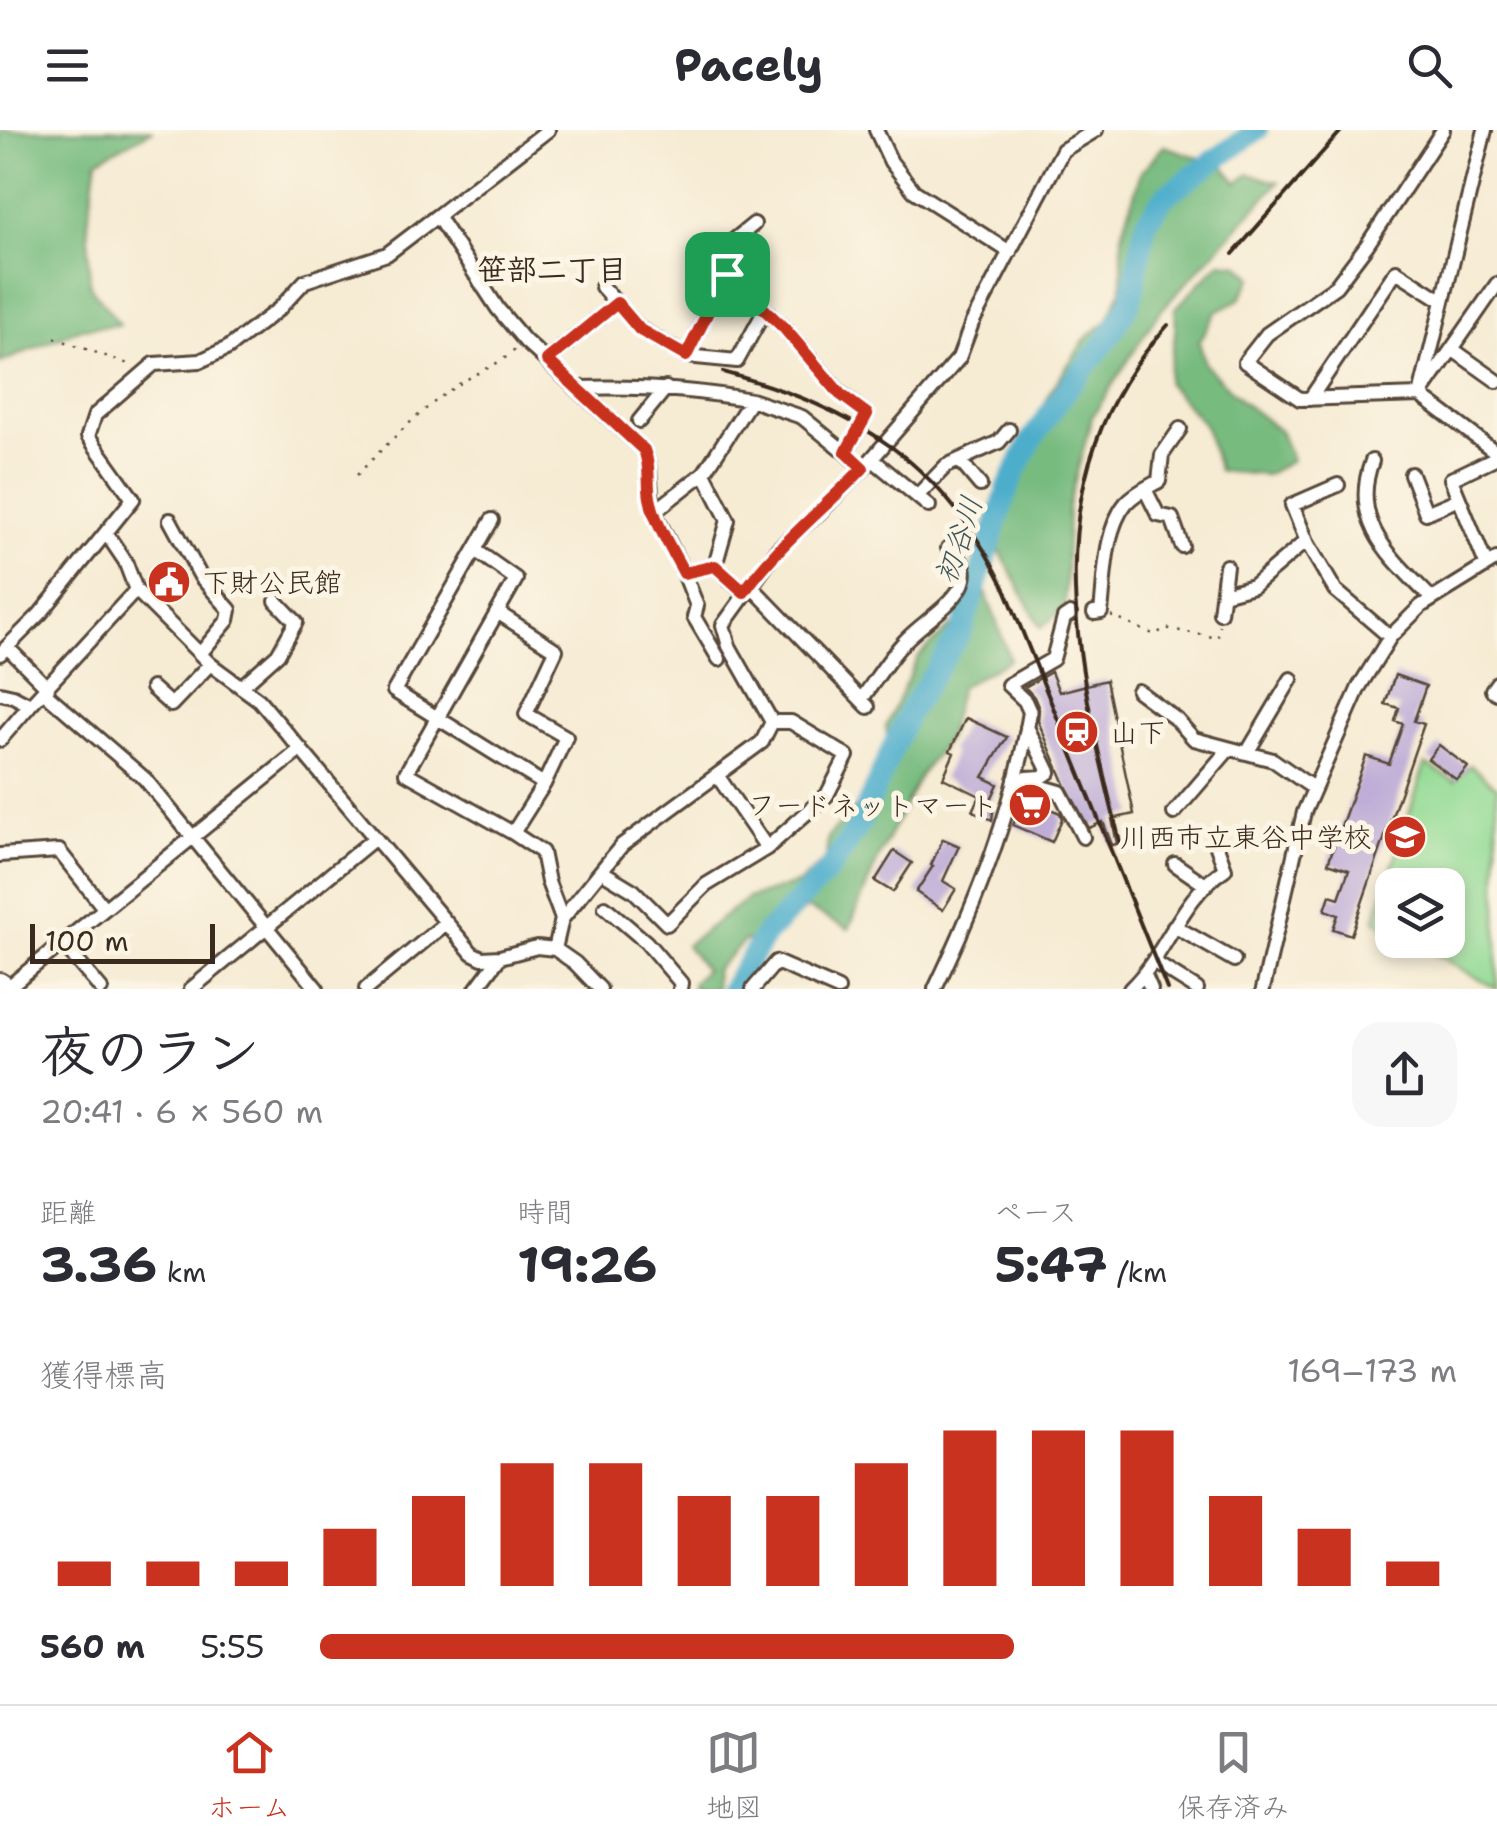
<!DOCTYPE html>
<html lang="ja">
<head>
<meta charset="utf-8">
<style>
  :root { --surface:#fff; --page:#f7f7f7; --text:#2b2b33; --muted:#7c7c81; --line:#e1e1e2; --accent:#c8321e }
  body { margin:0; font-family:"Shantell Sans","Klee One",sans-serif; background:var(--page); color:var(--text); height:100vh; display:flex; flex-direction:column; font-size:38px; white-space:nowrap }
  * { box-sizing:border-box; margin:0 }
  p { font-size:32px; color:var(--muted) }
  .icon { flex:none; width:55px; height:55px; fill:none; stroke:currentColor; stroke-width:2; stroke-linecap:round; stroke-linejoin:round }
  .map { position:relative; height:859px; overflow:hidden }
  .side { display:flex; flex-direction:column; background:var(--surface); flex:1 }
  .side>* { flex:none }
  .fabs { position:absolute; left:1375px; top:738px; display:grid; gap:20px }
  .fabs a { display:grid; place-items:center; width:90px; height:90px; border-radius:20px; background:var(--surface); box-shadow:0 5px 15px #0003; font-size:50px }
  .scale { position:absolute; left:30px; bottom:25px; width:185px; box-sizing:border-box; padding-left:10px; border:5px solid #3b2a1e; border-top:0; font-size:28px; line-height:35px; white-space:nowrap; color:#3b2a1e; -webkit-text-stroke:8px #fcf5e5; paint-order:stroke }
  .pin { position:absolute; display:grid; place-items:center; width:85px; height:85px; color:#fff; margin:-42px; border-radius:20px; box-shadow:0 5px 15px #0006 }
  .round { display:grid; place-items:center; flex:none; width:105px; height:105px; border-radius:30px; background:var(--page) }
  .head { display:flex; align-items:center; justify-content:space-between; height:170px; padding:0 40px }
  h1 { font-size:55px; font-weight:700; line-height:75px }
  .figures { display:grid; grid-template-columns:repeat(3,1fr); gap:15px; height:170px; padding:10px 40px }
  .figures div { display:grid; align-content:center }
  .figures b { font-size:50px; font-weight:700 }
  .figures small { font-size:28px; font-weight:400 }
  .figures p { font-size:28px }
  .chart { height:280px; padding:20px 40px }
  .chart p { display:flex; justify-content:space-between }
  .chart svg { width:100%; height:180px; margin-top:10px; stroke:var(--accent); stroke-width:6 }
  ul { padding:0 40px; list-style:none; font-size:32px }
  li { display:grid; grid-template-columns:160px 120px 1fr; align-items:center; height:75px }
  li i { height:25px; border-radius:12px; background:var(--accent) }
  header { display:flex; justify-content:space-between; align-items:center; height:130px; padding:0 40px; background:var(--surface); font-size:45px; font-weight:700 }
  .tabs { display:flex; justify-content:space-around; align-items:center; height:140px; border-top:2px solid var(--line); background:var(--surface); font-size:28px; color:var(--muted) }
  .tabs a { display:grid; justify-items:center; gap:5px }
  .tabs .on { color:var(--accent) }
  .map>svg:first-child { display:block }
  .green { fill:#94db96; stroke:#68825a; stroke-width:2.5 }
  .forest { fill:#77bb7f; stroke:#59724e; stroke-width:2.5 }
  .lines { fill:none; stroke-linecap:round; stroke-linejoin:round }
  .river { stroke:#4daecc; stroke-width:22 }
  .building { fill:#bfadd7 }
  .minor-casing { stroke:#574739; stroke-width:18 }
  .highway-casing { stroke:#574739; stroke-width:22 }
  .path { stroke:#574739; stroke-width:2.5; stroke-dasharray:2.5 8; stroke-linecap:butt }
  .minor { stroke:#fff; stroke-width:12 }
  .highway { stroke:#fff; stroke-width:18 }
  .rail { stroke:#3b2a1e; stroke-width:4 }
  .route-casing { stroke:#fff; stroke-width:20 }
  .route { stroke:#c8321e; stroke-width:12 }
  .labels { text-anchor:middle; stroke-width:10; stroke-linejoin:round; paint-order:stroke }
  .poi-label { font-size:28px; fill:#3b2a1e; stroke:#fcf5e5; text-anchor:start }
  .neighbourhood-label { font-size:30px; font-weight:bold; fill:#3b2a1e; stroke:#fcf5e5 }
  .water-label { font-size:30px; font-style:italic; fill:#41585b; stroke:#fcf5e5 }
</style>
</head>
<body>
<header><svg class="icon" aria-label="menu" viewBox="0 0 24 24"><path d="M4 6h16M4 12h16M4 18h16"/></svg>Pacely<svg class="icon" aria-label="search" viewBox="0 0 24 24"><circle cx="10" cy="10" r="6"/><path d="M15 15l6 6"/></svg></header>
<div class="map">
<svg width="1497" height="859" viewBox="0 0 1497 859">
  <rect width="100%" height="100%" fill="#fcf5e5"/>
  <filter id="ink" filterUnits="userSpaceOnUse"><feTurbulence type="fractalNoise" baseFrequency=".01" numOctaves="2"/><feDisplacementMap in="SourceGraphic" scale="20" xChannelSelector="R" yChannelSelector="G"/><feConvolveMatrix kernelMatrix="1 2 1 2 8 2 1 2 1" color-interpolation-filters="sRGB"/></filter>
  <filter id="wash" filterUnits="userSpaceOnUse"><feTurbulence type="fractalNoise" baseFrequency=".0048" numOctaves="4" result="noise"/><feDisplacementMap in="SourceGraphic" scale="40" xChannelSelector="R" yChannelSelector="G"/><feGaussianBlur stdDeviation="2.25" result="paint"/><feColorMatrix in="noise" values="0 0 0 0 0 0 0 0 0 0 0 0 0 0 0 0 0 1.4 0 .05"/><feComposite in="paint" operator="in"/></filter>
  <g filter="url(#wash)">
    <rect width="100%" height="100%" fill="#f6ebd3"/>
    <path class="green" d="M1425,634L1455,651L1470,635L1497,657V859L1410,810H1448V755H1392V800L1375,790Z"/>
    <path class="forest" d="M0,0H153L97,30L88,91L90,156L120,195L81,198L0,233Z
      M1164,16L1224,36L1237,53L1249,44L1279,52L1157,185L1092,287L1068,376L1065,478L1041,498L998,418L1048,265L1086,208L1107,191L1122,159V104L1141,42Z
      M1220,132L1239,134L1253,147L1240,169L1217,181L1199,211L1205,234L1242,272L1280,301L1292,330L1266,345L1219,341L1204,294L1167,253C1170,224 1178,208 1175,179Z
      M986,463L1010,529L960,557L947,609L919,647L878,729L849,799L807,778L770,810L744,811L715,840L716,859H692L693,852L705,840L686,815L748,768L800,753L826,729L828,707L891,639L886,596L918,527Z"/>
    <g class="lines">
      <path class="river" d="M731,859L766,804L829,740L857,699L908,583L961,502L1009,355L1030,312L1066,260L1107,210L1131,170L1146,92L1165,66L1257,0"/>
    </g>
    <g id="blocks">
      <path class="building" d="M1051,542L1059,562L1106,550L1134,684L1112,689L1117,714L1112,715L1103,692L1089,698L1065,654L1038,591L1039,579L1034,567L1025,557Z
        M1395,545L1426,556L1414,591L1424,594L1351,805L1333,799L1338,785L1325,780L1330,765L1339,768L1349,740L1328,733L1366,626L1389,634L1403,594L1395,591L1399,578L1385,574Z
        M966,588L1007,607L983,647L998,654L989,674L994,676L992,690L973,681L980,666L943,648L954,623L950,621Z
        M1439,615L1468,637L1457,650L1428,629Z
        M1025,668L1060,683L1062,689L1052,712L1013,695Z
        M943,709L959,716L943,751L956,759L943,780L916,762L933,736L931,735Z
        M894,721L912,733L893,762L875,751Z"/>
    </g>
  </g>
  <g filter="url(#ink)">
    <use href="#blocks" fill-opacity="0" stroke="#574739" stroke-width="2.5"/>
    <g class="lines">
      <g class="minor-casing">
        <path id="minor" d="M548,0L437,86L498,179L525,211L644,320C653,340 648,361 654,382
          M876,0L891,32L914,61L1010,122
          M1443,0L1367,115L1336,156L1267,204L1245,232L1300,269L1420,265L1485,0
          M717,124L754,94
          M727,143L785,199L841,264L867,284L846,323L863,339
          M1497,154L1420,265L1497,323
          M602,157L640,199L686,226L737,231L765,180
          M1452,219L1497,251
          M686,226L727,143L713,116
          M547,230L617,173
          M577,258C636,256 692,259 751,270
          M1310,269L1396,141L1443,171
          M639,291L666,258
          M872,329L929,376
          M959,330L980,355
          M1372,331C1349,393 1391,427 1431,468
          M704,343L728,390L715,436
          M1411,344L1426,383L1459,369
          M1338,355L1292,375L1308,414L1335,460L1390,507
          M1145,359L1158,385L1172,388L1182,416
          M918,365L946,336L999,312L1009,300
          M170,390L201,447L230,480L228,490L200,524
          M492,390L394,561L544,654L513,703L542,722L548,752L562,789L555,819
          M106,403L125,431L136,460L210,534L259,570L472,823L482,828L500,827
          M475,420L516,449L406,643L513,703
          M1486,434L1451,349L1497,327
          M684,443L697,476L694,487L719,529
          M749,454L868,577
          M744,463L715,436L684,443L654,382L704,343L751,270L802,287L846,323
          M1223,464L1253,456L1306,411
          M497,482L556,520L526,584L566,607L544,654
          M1094,483L1101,482C1105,449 1104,400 1126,373C1135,363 1148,357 1159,351L1162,325L1180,299
          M1220,483L1226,436
          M7,517L48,558
          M0,524L40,484L133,369L88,306L95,285L154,234L200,231L228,218L279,179L305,151L387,124L437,86
          M1497,553L1492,560L1497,563
          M241,557L278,524L296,492L276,471
          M152,558L171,575L210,534
          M1138,561L1177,590L1194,609L1273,630L1313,658
          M44,562L145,649L317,859
          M0,563L13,566L30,575L136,460
          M861,570C875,551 888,529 904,512C927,486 996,453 948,418
          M772,592L729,516L723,495L778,419L824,378L863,339L959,228L972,193L1063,20L1096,0
          M1027,597L1049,642L1042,647L1027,648
          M0,610L30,575
          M1247,623L1291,549
          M717,645L767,718
          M1015,649L1060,662L1083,707
          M1174,683L1229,619
          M0,725L59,721L104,778
          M1175,734L1204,754
          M605,777L646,812L681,853L680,859
          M562,789L622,715L762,612L772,592H791L847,626L827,665L767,718L706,755L667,794L634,761L601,741
          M1174,796L1234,830
          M61,812L101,859
          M1154,832L1197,859
          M1145,845L1151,859
          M6,859L301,619
          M191,859L375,708
          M366,859L446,793
          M476,859L500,827L537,817L555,819L575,833L600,859
          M753,859L776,832L838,859
          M935,859C977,771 1014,678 1030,582L1025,571L1008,555L1053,529L1064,488L1070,484
          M1130,859C1168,823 1180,768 1225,739L1217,717
          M1263,859L1304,682L1359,557L1390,507L1421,476L1497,429"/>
      </g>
      <g class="highway-casing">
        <path id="highway" d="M0,852L10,859"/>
      </g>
      <path class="path" d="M55,208L131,235
        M357,345C388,313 418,282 456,256C475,243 497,236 515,220
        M1111,486L1155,505L1165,498L1218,508L1219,495"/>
      <use href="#minor" class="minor"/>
      <use href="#highway" class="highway"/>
      <path class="rail" d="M1233,124L1342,0
        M723,242C857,279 944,332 1006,461L1167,859
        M1121,716C1076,534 1027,349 1168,195"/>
    </g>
  </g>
  <g class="lines" filter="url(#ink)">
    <g class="route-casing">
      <path id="route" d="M727,144L785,199L840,264L867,284L846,322L863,338C823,380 777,415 744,462L715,436L684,443C672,420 655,394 650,368C647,351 651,337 644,320L547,230L617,173L640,200L686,226Z"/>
    </g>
    <use href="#route" class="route"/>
  </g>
  <defs>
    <g id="civic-disc" transform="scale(2.25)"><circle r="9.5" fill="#c8321e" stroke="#fcf5e5"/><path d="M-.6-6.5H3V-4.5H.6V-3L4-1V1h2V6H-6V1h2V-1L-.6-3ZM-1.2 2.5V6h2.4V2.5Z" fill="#fff"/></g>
    <g id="station-disc" transform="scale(2.25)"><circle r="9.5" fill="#c8321e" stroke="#fcf5e5"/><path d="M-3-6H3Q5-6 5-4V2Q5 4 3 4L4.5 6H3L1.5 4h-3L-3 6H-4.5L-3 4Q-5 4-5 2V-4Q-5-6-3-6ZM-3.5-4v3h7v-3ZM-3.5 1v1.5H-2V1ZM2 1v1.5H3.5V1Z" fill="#fff"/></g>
    <g id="supermarket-disc" transform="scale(2.25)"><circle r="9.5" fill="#c8321e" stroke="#fcf5e5"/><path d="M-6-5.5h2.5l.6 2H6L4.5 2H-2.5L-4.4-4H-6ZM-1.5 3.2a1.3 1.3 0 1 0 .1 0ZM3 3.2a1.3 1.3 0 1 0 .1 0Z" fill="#fff"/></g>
    <g id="school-disc" transform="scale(2.25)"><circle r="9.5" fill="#c8321e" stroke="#fcf5e5"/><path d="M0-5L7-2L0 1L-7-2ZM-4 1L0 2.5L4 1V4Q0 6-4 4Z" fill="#fff"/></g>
  </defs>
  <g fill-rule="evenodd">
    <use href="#civic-disc" x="169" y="452"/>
    <use href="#station-disc" x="1077" y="602"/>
    <use href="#supermarket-disc" x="1030" y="675"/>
    <use href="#school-disc" x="1405" y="707"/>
  </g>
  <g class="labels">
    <g class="poi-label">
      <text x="202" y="462">下財公民館</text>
      <text x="1110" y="612">山下</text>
      <text x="998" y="685" text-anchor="end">フードネットマート</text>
      <text x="1372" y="717" text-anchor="end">川西市立東谷中学校</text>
    </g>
    <g class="neighbourhood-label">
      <text x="552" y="150">笹部二丁目</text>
    </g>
    <g class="water-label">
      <text transform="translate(959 410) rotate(-72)" y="10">初谷川</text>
    </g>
  </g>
</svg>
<div class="fabs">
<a><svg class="icon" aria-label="layers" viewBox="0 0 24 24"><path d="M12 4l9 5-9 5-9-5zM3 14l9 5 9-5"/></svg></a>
</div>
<div class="scale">100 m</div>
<div class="pin" style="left:727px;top:144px;background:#1e9e55"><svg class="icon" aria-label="arrive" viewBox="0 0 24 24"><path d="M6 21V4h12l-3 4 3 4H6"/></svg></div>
</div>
<section class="side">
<div class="head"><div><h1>夜のラン</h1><p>20:41 · 6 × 560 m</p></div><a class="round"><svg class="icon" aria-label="share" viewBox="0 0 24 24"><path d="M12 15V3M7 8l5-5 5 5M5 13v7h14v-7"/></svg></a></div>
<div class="figures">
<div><p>距離</p><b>3.36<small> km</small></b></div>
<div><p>時間</p><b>19:26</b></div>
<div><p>ペース</p><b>5:47<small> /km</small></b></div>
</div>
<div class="chart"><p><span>獲得標高</span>169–173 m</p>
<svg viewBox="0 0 160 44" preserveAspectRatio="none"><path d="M5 44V38M15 44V38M25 44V38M35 44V30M45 44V22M55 44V14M65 44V14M75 44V22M85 44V22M95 44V14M105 44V6M115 44V6M125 44V6M135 44V22M145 44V30M155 44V38"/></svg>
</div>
<ul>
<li><b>560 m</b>5:55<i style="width:61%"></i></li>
</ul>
</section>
<nav class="tabs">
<a class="on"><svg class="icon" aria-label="home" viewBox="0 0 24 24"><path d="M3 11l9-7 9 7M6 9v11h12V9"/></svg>ホーム</a>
<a><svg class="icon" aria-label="map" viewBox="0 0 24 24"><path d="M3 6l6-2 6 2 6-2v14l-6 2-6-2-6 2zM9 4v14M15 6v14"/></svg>地図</a>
<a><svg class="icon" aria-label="saved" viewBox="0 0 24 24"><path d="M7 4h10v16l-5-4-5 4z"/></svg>保存済み</a>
</nav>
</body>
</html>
